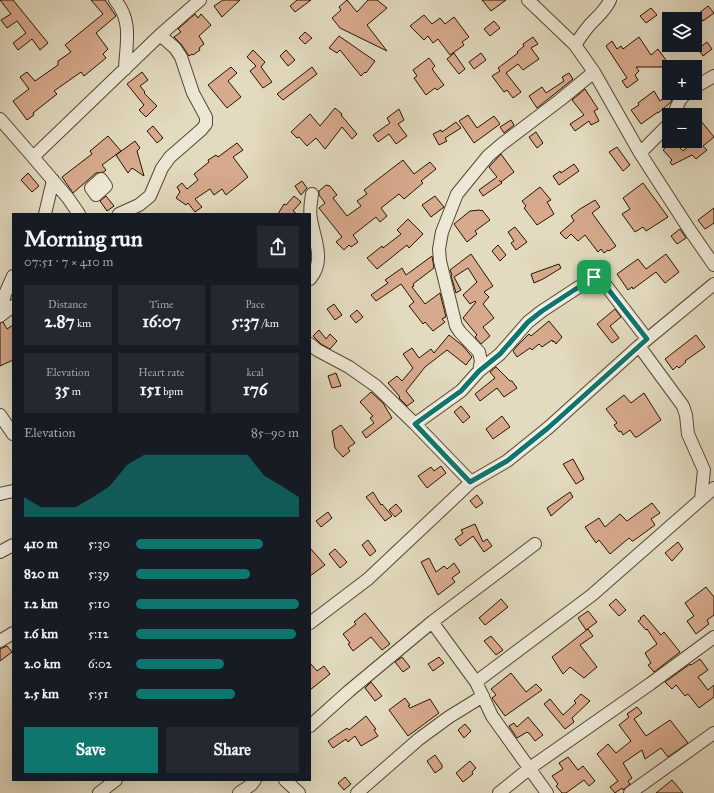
<!DOCTYPE html>
<html lang="en">
<head>
<meta charset="utf-8">
<style>
  :root { --surface:#171b24; --page:#242831; --text:#f1f3f6; --muted:#9ea1a6; --accent:#0f766e }
  body { margin:0; font-family:"IM FELL Great Primer",serif; background:var(--page); color:var(--text); height:100vh; display:flex; flex-direction:column; font-size:15px; white-space:nowrap }
  * { box-sizing:border-box; margin:0 }
  p { font-size:13px; color:var(--muted) }
  .icon { flex:none; width:22px; height:22px; fill:none; stroke:currentColor; stroke-width:2; stroke-linecap:round; stroke-linejoin:round }
  .map { position:relative; flex:1; overflow:hidden }
  .drawer { position:absolute; left:12px; top:213px; width:299px; height:568px; display:flex; flex-direction:column; background:var(--surface); border-radius:0px; box-shadow:0 4px 16px #0002 }
  .drawer>* { flex:none }
  .tools { position:absolute; left:662px; top:12px; display:grid; gap:8px }
  .tools a { display:grid; place-items:center; width:40px; height:40px; border-radius:0px; background:var(--surface); box-shadow:0 4px 16px #0002; font-size:20px }
  .pin { position:absolute; display:grid; place-items:center; width:34px; height:34px; color:#fff; margin:-17px; border-radius:8px; box-shadow:0 2px 6px #0006 }
  .round { display:grid; place-items:center; flex:none; width:42px; height:42px; border-radius:0px; background:var(--page) }
  .headline { display:flex; align-items:center; justify-content:space-between; height:68px; padding:0 12px }
  h1 { font-size:22px; font-weight:700; line-height:30px }
  .stats { display:grid; grid-template-columns:repeat(3,1fr); gap:6px; height:68px; padding:4px 12px }
  .stats div { display:grid; align-content:center; border-radius:0px; background:var(--page); text-align:center }
  .stats b { font-size:17px; font-weight:700 }
  .stats small { font-size:11px; font-weight:400 }
  .stats p { font-size:11px }
  .chart { height:112px; padding:8px 12px }
  .chart p { display:flex; justify-content:space-between }
  .chart svg { width:100%; height:72px; margin-top:4px; fill:var(--accent); opacity:.7 }
  .action { display:flex; gap:8px; margin-top:auto; padding:8px 12px }
  .action a { flex:1; height:46px; border-radius:0px; background:var(--accent); color:#fff; font-size:16px; font-weight:700; line-height:46px; text-align:center }
  .action a+a { background:var(--page); color:var(--text) }
  ul { padding:0 12px; list-style:none; font-size:13px }
  li { display:grid; grid-template-columns:64px 48px 1fr; align-items:center; height:30px }
  li i { height:10px; border-radius:5px; background:var(--accent) }
  .map>svg:first-child { display:block }
  .building { fill:#d7aa8d; stroke:#291300 }
  .lines { fill:none; stroke-linecap:round; stroke-linejoin:round }
  .minor-casing { stroke:#584530; stroke-width:14 }
  .minor { stroke:#ede8d6; stroke-width:12 }
  .route-casing { stroke:#fff; stroke-width:8 }
  .route { stroke:#0f766e; stroke-width:5 }
</style>
</head>
<body>
<div class="map">
<svg width="714" height="793" viewBox="0 0 714 793">
  <rect width="100%" height="100%" fill="#e3dbc0"/>
  <filter id="stains"><feTurbulence type="fractalNoise" baseFrequency=".005" numOctaves="4"/><feColorMatrix values="0 0 0 0 .2 0 0 0 0 .09 0 0 0 0 .02 0 0 0 .5 -.17"/></filter>
  <radialGradient id="worn" r=".72"><stop offset=".6" stop-color="#630" stop-opacity="0"/><stop offset="1" stop-color="#630" stop-opacity=".3"/></radialGradient>
  <path class="building" d="M0,0H13L48,43L40,50L32,39L18,50L13,43L26,33L17,21L7,28L1,20L11,14Z
    M91,0H105L116,16L96,33L108,49L103,54L106,58L84,76L81,72L54,91L57,94L33,113L34,115L27,120L13,101L29,89L20,77L27,72L35,81L58,65V61L71,52L65,45L103,14Z
    M223,0H240L222,17L214,6Z
    M297,0H311L295,12L290,6Z
    M347,0L357,12L368,0H377L387,8L367,25L387,51L340,28L332,18L341,10L339,7Z
    M482,0H506L491,11Z
    M708,6L714,13L703,21L698,14Z
    M651,8L657,15L646,23L640,16Z
    M195,14L198,18L201,14L211,25L199,36L204,44L199,48L200,50L193,55L192,54L189,56L181,44L174,37L181,32L178,29Z
    M424,15L432,24L440,18L445,24L454,17L469,37L462,42L464,45L450,55L438,39L433,43L428,36L424,40L410,26Z
    M494,21L500,28L490,36L484,29Z
    M305,32L312,38L305,44L299,38Z
    M339,36L375,61L366,73L365,72L361,76L340,50L337,53L329,48Z
    M533,37L538,44L531,48L539,59L523,70L518,64L506,73L521,92L513,98L507,90L504,92L492,76L500,71L498,68L518,53L517,52L524,46L523,44Z
    M639,37L651,55L658,49L671,67H636L639,71L635,75L638,80L627,88L622,81L627,78L606,46L612,41L617,49L621,46L623,49Z
    M707,42L712,49L703,56L698,49Z
    M253,50L265,62L261,67L272,82L263,88L250,71L256,66L247,57Z
    M286,50L295,60L288,66L280,56Z
    M454,53L465,69L459,74L447,59Z
    M481,53L486,60L474,69L469,62Z
    M429,58L435,66L432,69L444,85L437,90L435,88L426,95L414,78L417,76L413,70Z
    M231,67L237,73L228,81L241,97L227,108L208,85Z
    M312,67L317,74L283,100L277,94Z
    M142,72L148,80L140,86L145,92L144,93L157,106L146,117L139,110L144,105L127,84Z
    M569,73L573,79L537,108L529,96L542,87L546,93L564,81L562,77Z
    M585,89L598,109L594,111L599,121L591,125L589,121L575,131L570,124L584,115L572,100Z
    M654,91L660,101L669,93H676L670,103L658,113V112L641,124L631,110L639,105L638,103Z
    M335,108L342,114L341,115L357,134L352,139L342,127L325,149L316,138L307,146L299,137L297,138L291,132L310,114L320,126Z
    M399,109L404,120L398,124L407,136L396,144L389,134L378,142L373,135L390,123L387,118Z
    M468,115L477,128L494,116L500,124L474,143L459,121Z
    M695,116L700,122L701,121L714,137L703,146L707,150L696,159L692,155L672,165L670,162L672,160L663,150L673,141L683,151L695,141Z
    M511,120L514,125L504,133L500,127Z
    M456,122L461,128L445,138L447,141L439,145L433,134L441,130L442,132Z
    M153,126L163,138L157,143L147,131Z
    M536,132L543,143L537,148L529,137Z
    M108,136L121,151L102,165L106,170L104,172L96,173L73,193L62,177L92,154L90,151Z
    M135,141L140,148L137,151L144,176L132,168L128,173L116,155Z
    M237,143L243,150L233,157L248,177L226,195L222,189L214,195L210,189L195,199L202,207L195,212L188,203L186,205L176,198L180,192L177,187L182,183L187,189L198,180L194,174L209,162L208,160L216,155L218,157Z
    M617,147L630,165L623,171L609,152Z
    M501,154L514,172L501,182L499,180L502,183L483,196L479,190L497,177L489,167Z
    M403,160L414,174L430,162L436,169L421,181L423,183L404,199L399,194L381,208L387,216L380,222L376,217L353,235L358,242L351,247L349,245L344,250L336,242L342,237L319,208L325,203L319,195V191L326,185L330,186L337,195L333,198L347,216L361,206L357,201L367,194L364,190Z
    M574,164L579,171L559,185L553,176L560,171L561,173Z
    M28,173L39,186L32,192L21,180Z
    M302,181L307,188L301,195L295,186Z
    M643,183L668,217L646,231L643,227L635,232L622,214L630,209L623,198Z
    M540,187L551,200L547,202L554,214L537,225L524,208L526,206L522,201Z
    M106,196L114,206L107,211L100,201Z
    M294,196L301,202L293,211L297,214H278L284,204L286,205Z
    M435,196L444,207L431,217L422,205Z
    M595,200L600,207L592,213L616,246L609,251L608,250L604,253L601,249L598,252L585,235L578,241L571,234L566,239L560,233L574,221L571,216L580,209Z
    M714,208V223L705,229L698,220Z
    M480,210L481,211L482,210L490,220L475,231L477,234L467,242L454,224L470,211Z
    M408,219L423,234L409,248L407,245L377,269L367,258L382,246L383,248L401,234L397,230Z
    M515,227L527,242L516,250L511,243L514,241L508,232Z
    M680,229L686,238L677,244L671,236Z
    M498,245L506,255L500,261L492,251Z
    M471,254L493,286L484,292L489,297L483,304L494,318L483,327L490,336L481,344L475,337L477,335L463,318L476,302L475,301L470,304L463,295L477,282L468,268L454,277L461,290L456,293L451,276L452,275L450,270Z
    M666,254L679,272L665,283L656,272L637,286L633,289L632,287L628,290L617,274L638,259L646,269Z
    M432,256L434,268L413,284L414,286L412,287L425,304L440,293L446,317L442,319L445,322L433,331L425,322L423,324L409,306L414,302L401,284L376,301L371,295L388,283L385,280L402,268L406,275Z
    M559,264L561,268L543,279L534,283L531,274Z
    M334,304L342,315L335,320L327,309Z
    M615,309L621,317L610,326L619,338L612,343L597,324Z
    M357,310L363,317L356,323L350,316Z
    M549,321L562,337L556,344L554,341L553,342L552,340L542,347L539,344L532,350L530,348L517,357L513,351L517,346L529,334L531,336Z
    M3,322L7,329L13,325V360L0,366V323Z
    M319,330L326,339L330,334L337,341L330,349L321,344L313,336Z
    M449,335L463,346L472,357L466,365L447,350L425,367L406,391L414,401L407,406L399,398L400,397L388,383L397,376L402,381L413,368L403,354L412,348L419,358L431,349L434,353Z
    M696,335L705,347L685,361L686,362L679,368L677,366L673,370L665,359Z
    M496,367L510,381H512L517,388L504,397L497,388L480,401L475,394L495,378L490,372Z
    M336,373L341,386L332,388L328,376Z
    M371,392L383,403L392,418L366,438L362,432L374,423L370,418L373,416L360,402Z
    M644,393L661,420L637,437H635L630,430L623,435L621,431L619,432L614,425L617,423L606,409L624,395L631,403Z
    M461,406L470,417L463,423L454,412Z
    M502,416L510,427L493,439L486,429Z
    M341,425L355,443L348,448L350,451L343,457L335,448L332,431Z
    M573,459L584,479L576,484L563,464Z
    M441,466L446,473L427,488L418,476L431,467L434,471Z
    M373,492L381,505L382,504L392,516L385,521L366,497Z
    M570,492L573,497L551,516L547,508Z
    M477,495L483,503L476,508L470,501Z
    M652,503L660,513L651,519L655,525L633,541H632L629,538L610,554L599,540L596,543L585,527L599,518L605,527L620,514L627,521Z
    M396,504L402,511L395,517L389,510Z
    M328,512L332,518L321,527L316,521Z
    M475,524L483,542L487,539L492,546L484,552L473,536L460,546L455,539L463,533L461,530Z
    M368,540L376,551L370,556L362,545Z
    M678,542L683,549L672,561L665,553Z
    M310,548L325,565L310,576Z
    M335,549L347,562L340,568L329,554Z
    M429,558L436,572L444,566L447,569L454,563L460,572L452,578L455,582L438,595L421,562Z
    M706,587L714,597V615L707,620L709,624L696,634L687,621L694,616L685,603Z
    M501,599L508,607L485,625L479,618Z
    M616,599L626,610L619,616L609,605Z
    M588,611L597,622L586,630L578,618Z
    M365,613L390,644L382,650L371,637L353,651L348,644L350,643L343,634L356,624L354,622Z
    M644,615L661,635L664,632L680,652L654,672L648,665L651,663L645,653L657,644L647,629L646,630L638,621L641,619L640,618Z
    M588,629L593,636L580,645L597,667L584,678L570,667L563,674L552,657Z
    M491,636L503,650L496,655L484,641Z
    M7,646L12,652L0,661V649Z
    M402,657L410,667L403,672L395,662Z
    M439,657L444,663L433,671L428,664Z
    M700,659L708,670L698,677L708,690L714,685V697L699,708L688,694L685,696L676,685L672,689L665,682L690,664L691,665Z
    M310,663L317,671L324,666L330,674L310,690Z
    M511,673L526,692L536,684L542,690L505,716L492,698L496,695L491,689Z
    M371,682L382,696L375,701L365,688Z
    M581,694L590,701L572,718L574,722L565,729L544,704L550,699L563,715L576,703L574,701Z
    M405,698L410,705L408,706L410,708L430,699L439,713L408,736L389,710Z
    M637,707L642,713L634,719L646,736L670,720L688,743L668,757L661,748L645,759L642,750L623,763L632,778L628,781L630,784L623,790L622,788L615,793L610,787L618,781L597,754L608,744L616,753L631,741L619,725L629,717L627,714Z
    M366,716L376,729L374,730L378,736L361,746L355,736L348,742L346,739L333,748L328,741L347,728L349,730Z
    M528,717L543,735L535,741L529,733H528L527,732L517,738L509,726L514,723L517,727Z
    M465,724L471,731L464,738L458,730Z
    M435,755L442,765V768L435,773L427,761Z
    M568,757L578,770L583,766L595,781L589,786L584,780L566,793H562L556,786L558,784L552,776L563,769L559,763Z
    M470,761L476,768L472,772L473,774L463,782L456,773Z
    M345,777L351,784L344,790L338,783Z
    M672,780L683,793H656Z"/>
  <g class="lines">
    <g class="minor-casing">
      <path id="minor" d="M115,0C133,21 126,44 125,69
        M528,0L575,45L594,72L640,153L689,229L714,265
        M575,45C579,39 583,33 588,27C595,18 605,12 610,0
        M695,87L714,76
        M673,115L680,100L686,93
        M0,119L33,157
        M640,153L669,124
        M101,179L106,186L96,195L91,188Z
        M45,214L53,180
        M79,214L68,198L33,157L160,35L200,0
        M119,214L139,205L150,196L162,168L170,157L201,130L206,124V117L193,93L181,57L175,48L160,35
        M310,279C326,260 314,239 311,219C309,210 311,202 312,194
        M0,316L5,294L13,276
        M0,316L13,306
        M310,344L317,350L349,367L376,386L415,424L471,482
        M639,346L683,406L686,415L688,434L704,470L701,499
        M479,371L500,354L528,322L542,311L594,277L601,279L647,339
        M0,415L13,434
        M415,424L461,391L479,371L481,361L479,352L460,332L456,326L440,261L439,249L442,232L457,194L488,156L502,144L560,100L594,72
        M0,494L13,491
        M0,552L13,545
        M432,622L476,682L492,716L547,793
        M310,623L368,579L471,482L507,461L548,428L639,346L714,284
        M0,641L13,633
        M476,682L592,595L714,488
        M310,726L349,691L432,622L535,544
        M285,780L299,793
        M99,793L116,780
        M239,793L251,785L255,780
        M357,793L419,739L449,717L483,696
        M499,793L530,768L650,684L714,637
        M630,793L714,733"/>
    </g>
    <use href="#minor" class="minor"/>
  </g>
  <g class="lines">
    <g class="route-casing">
      <path id="route" d="M594,277L601,280L647,339L548,428L507,461L470,482L415,424L461,391L479,371L500,354L528,322L542,311Z"/>
    </g>
    <use href="#route" class="route"/>
  </g>
  <rect width="100%" height="100%" filter="url(#stains)"/>
  <rect width="100%" height="100%" fill="url(#worn)"/>
</svg>
<div class="tools">
<a><svg class="icon" aria-label="layers" viewBox="0 0 24 24"><path d="M12 4l9 5-9 5-9-5zM3 14l9 5 9-5"/></svg></a>
<a>+</a>
<a>−</a>
</div>
<div class="pin" style="left:594px;top:277px;background:#1e9e55"><svg class="icon" aria-label="arrive" viewBox="0 0 24 24"><path d="M6 21V4h12l-3 4 3 4H6"/></svg></div>
<section class="drawer">
<div class="headline"><div><h1>Morning run</h1><p>07:51 · 7 × 410 m</p></div><a class="round"><svg class="icon" aria-label="share" viewBox="0 0 24 24"><path d="M12 15V3M7 8l5-5 5 5M5 13v7h14v-7"/></svg></a></div>
<div class="stats">
<div><p>Distance</p><b>2.87<small> km</small></b></div>
<div><p>Time</p><b>16:07</b></div>
<div><p>Pace</p><b>5:37<small> /km</small></b></div>
</div>
<div class="stats">
<div><p>Elevation</p><b>35<small> m</small></b></div>
<div><p>Heart rate</p><b>151<small> bpm</small></b></div>
<div><p>kcal</p><b>176</b></div>
</div>
<div class="chart"><p><span>Elevation</span>85–90 m</p>
<svg viewBox="0 0 160 44" preserveAspectRatio="none"><path d="M0 44V32L10 38L20 38L30 38L40 32L50 25L60 12L70 6L80 6L90 6L100 6L110 6L120 6L130 6L140 19L150 25L160 32V44z"/></svg>
</div>
<ul>
<li><b>410 m</b>5:30<i style="width:78%"></i></li>
<li><b>820 m</b>5:39<i style="width:70%"></i></li>
<li><b>1.2 km</b>5:10<i style="width:100%"></i></li>
<li><b>1.6 km</b>5:12<i style="width:98%"></i></li>
<li><b>2.0 km</b>6:02<i style="width:54%"></i></li>
<li><b>2.5 km</b>5:51<i style="width:61%"></i></li>
</ul>
<div class="action"><a>Save</a><a>Share</a></div>
</section>
</div>
</body>
</html>
